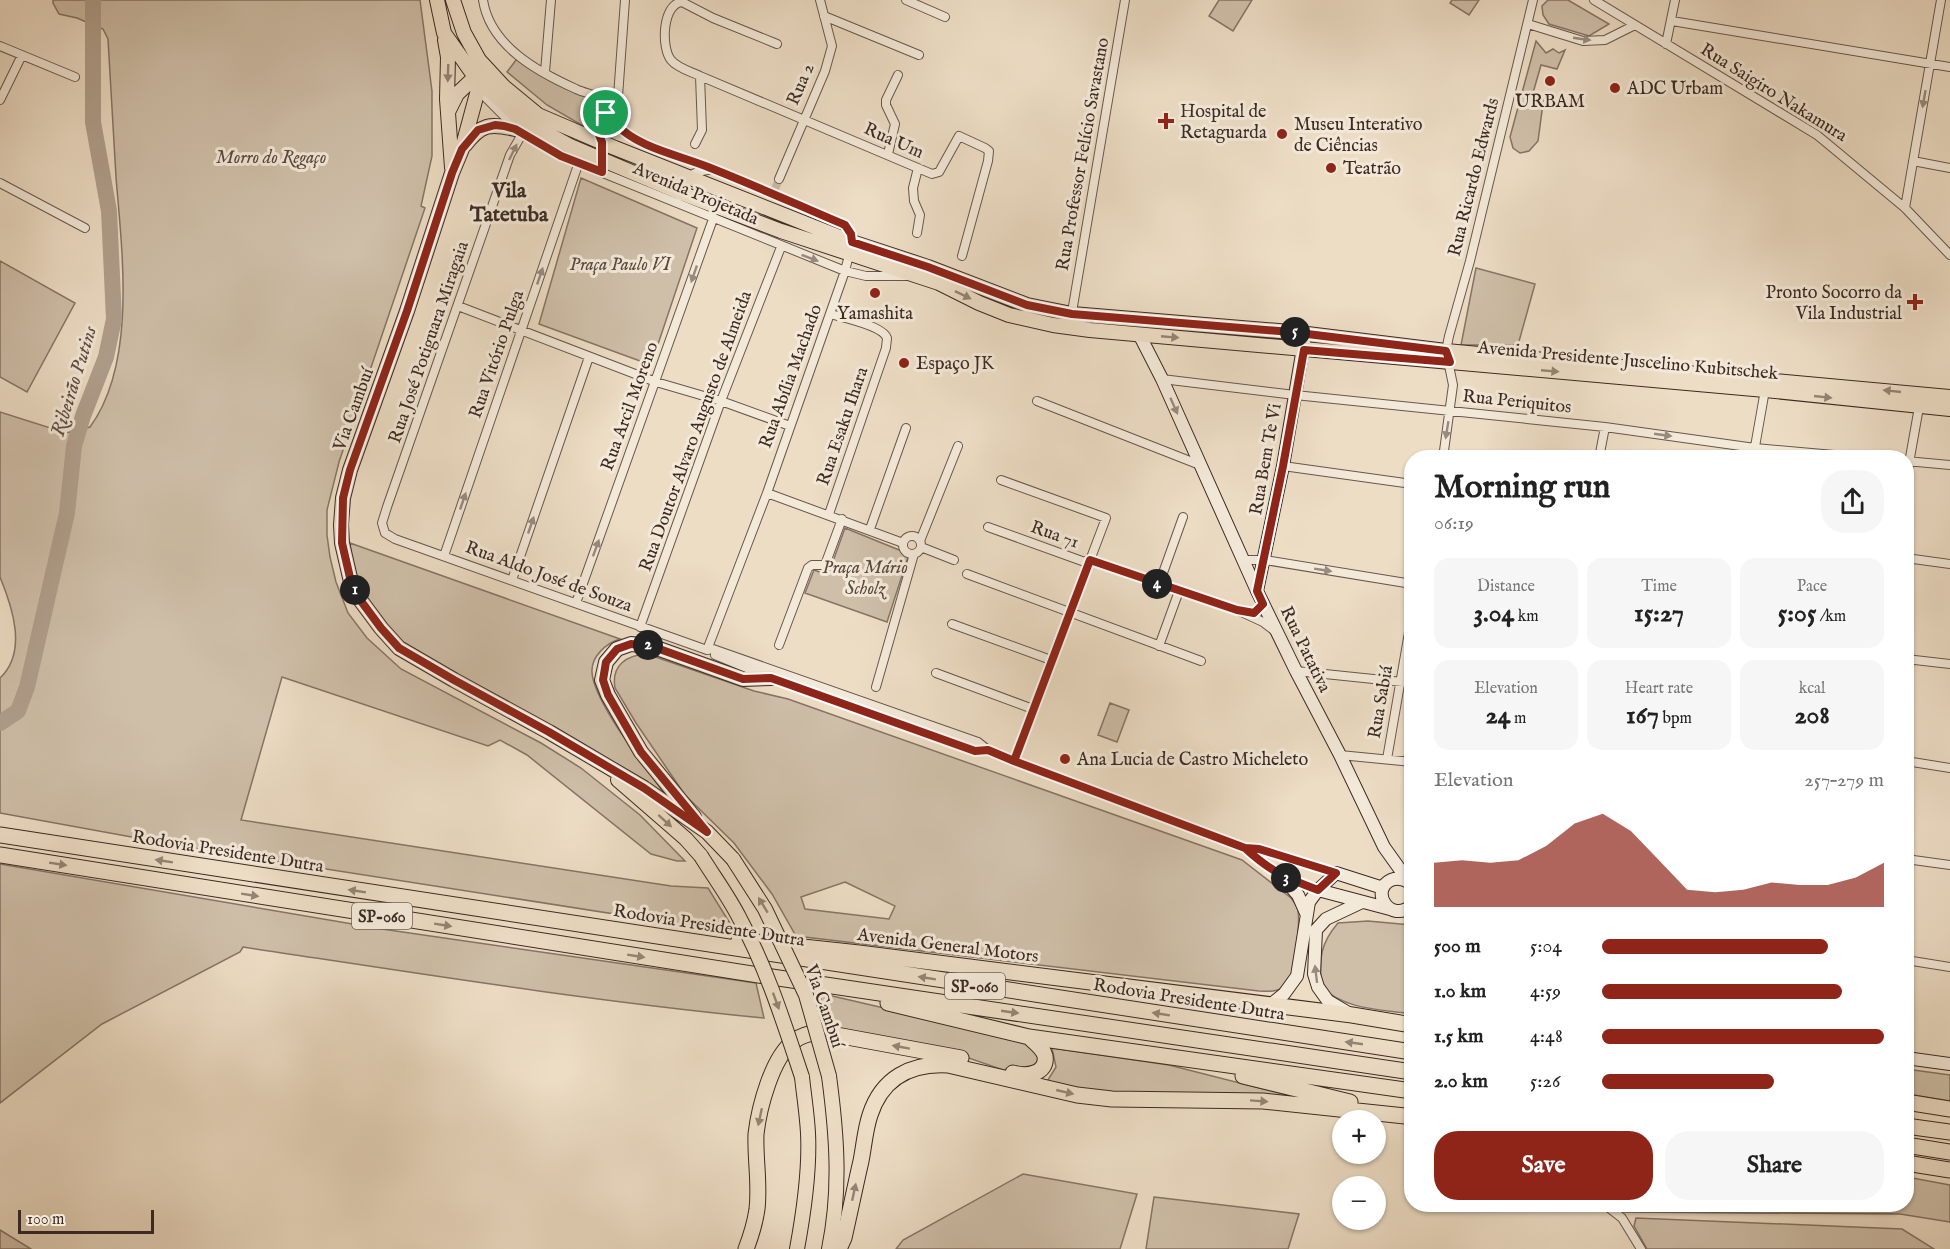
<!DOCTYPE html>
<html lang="en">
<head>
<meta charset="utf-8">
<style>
  :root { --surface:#fff; --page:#f6f6f6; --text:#222; --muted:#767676; --accent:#8f2418 }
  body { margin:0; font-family:"IM FELL English",serif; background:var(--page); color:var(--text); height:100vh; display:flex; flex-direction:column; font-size:22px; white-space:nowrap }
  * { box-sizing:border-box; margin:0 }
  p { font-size:20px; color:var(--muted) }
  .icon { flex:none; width:33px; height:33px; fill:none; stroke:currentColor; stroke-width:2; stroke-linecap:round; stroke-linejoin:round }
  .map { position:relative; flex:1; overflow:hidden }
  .sheet { position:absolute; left:1404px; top:450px; width:510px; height:762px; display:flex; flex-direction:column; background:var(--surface); border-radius:24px; box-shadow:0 2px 4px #0004 }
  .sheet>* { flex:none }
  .controls { position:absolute; left:1332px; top:1110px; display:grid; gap:12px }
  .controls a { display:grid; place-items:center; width:54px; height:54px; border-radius:50%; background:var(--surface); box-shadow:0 2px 4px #0004; font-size:30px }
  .scale { position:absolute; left:18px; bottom:15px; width:136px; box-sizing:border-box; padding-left:6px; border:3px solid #3c2a23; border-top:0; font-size:16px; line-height:21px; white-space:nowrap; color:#3c2a23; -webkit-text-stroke:4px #f3e9d9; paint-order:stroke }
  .pin { position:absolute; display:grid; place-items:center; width:51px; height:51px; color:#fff; margin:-26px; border:3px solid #fff; border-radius:50%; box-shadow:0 2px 6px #0007 }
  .km { position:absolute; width:30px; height:30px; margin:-15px; border-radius:50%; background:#222; color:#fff; font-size:16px; line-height:30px; text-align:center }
  .round { display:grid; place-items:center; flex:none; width:63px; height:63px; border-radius:24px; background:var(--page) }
  .overview { display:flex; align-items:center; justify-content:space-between; height:102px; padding:0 30px }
  h1 { font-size:33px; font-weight:800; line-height:45px }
  .metrics { display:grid; grid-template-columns:repeat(3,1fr); gap:9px; height:102px; padding:6px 30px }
  .metrics div { display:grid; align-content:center; border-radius:15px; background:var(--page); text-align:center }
  .metrics b { font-size:26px; font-weight:800 }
  .metrics small { font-size:16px; font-weight:400 }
  .metrics p { font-size:16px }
  .chart { height:168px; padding:12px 30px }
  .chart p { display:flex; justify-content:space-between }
  .chart svg { width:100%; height:108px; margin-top:6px; fill:var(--accent); opacity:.7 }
  .button { display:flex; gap:12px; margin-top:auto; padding:12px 30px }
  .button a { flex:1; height:69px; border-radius:24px; background:var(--accent); color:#fff; font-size:24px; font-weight:800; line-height:69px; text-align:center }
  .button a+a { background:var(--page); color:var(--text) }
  ul { padding:0 30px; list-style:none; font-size:20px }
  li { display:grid; grid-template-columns:96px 72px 1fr; align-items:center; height:45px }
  li i { height:15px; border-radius:8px; background:var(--accent) }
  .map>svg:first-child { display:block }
  .green { fill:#cfbfa9; stroke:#867466; stroke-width:1.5; fill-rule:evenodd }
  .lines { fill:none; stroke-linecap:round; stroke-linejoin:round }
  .river { stroke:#b1a08e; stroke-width:16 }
  .minor-tunnel { stroke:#cab9a5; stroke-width:8; stroke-dasharray:8 4; stroke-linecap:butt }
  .minor-casing { stroke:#68574c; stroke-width:10 }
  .secondary-casing { stroke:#3c2a23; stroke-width:14 }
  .primary-casing { stroke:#3c2a23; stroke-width:16 }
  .motorway-casing { stroke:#3c2a23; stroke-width:17 }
  .minor { stroke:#f3e9d9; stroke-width:8 }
  .secondary { stroke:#f3e9d9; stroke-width:12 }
  .primary { stroke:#edddc5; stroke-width:14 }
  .motorway { stroke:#edddc5; stroke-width:15 }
  .primary-bridge-casing { stroke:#3c2a23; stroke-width:16; stroke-linecap:butt }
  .primary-bridge { stroke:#edddc5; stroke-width:14 }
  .oneway { fill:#988a7e }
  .oneway2 { fill:#948474 }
  .route-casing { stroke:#fff; stroke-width:12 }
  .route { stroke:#8f2418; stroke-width:8 }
  .poi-dot { fill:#8f2418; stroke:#f3e9d9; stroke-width:2 }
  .labels { text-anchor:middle; stroke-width:6; stroke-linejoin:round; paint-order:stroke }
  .shield { fill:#f3e9d9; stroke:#73635a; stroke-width:1.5 }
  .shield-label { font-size:16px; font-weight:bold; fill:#3c2a23 }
  .street-label { font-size:18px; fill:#3c2a23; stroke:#f3e9d9 }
  .poi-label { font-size:18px; fill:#3c2a23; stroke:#f3e9d9; text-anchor:start }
  .park-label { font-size:18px; font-style:italic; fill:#59483e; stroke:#f3e9d9 }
  .water-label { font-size:20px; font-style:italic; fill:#5f4d43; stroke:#f3e9d9 }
  .quarter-label { font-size:21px; font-weight:bold; fill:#3c2a23; stroke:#f3e9d9 }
</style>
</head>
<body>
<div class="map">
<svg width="1950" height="1249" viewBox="0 0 1950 1249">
  <rect width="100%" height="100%" fill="#edddc5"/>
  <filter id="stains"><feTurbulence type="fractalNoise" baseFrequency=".00333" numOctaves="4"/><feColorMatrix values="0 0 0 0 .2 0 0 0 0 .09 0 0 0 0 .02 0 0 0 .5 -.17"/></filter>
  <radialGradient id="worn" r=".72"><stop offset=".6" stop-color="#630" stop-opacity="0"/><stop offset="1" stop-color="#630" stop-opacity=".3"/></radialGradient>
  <path class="green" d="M53,0H420L432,91V156L421,206L425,208L339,462L327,510V535L330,557L336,582L348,613L367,638L401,669L541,743L581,768L640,815L685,861H677L651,854L527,755L500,740L488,746L282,677L241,820L671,886L708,888L736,933L192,848L0,813V678C28,652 12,606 0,577V412L66,433L90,427C137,363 122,252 116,177C113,131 111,85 108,39L103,29L77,18L59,14L53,3Z
    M1219,0H1252L1233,31L1209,16Z
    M1452,0H1479L1469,15L1450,3Z
    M1548,0H1568L1609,24L1589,36L1549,24L1543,15L1542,6Z
    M1536,41L1546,53L1553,49L1559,53L1565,50L1557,69L1541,65L1533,93L1544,96L1538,141L1529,151L1520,153L1513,148L1510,137Z
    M519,56L602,98L606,113H601L590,130L547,105L507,72Z
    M581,178L697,228L651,365L539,324Z
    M0,261L75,303L27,392L0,377Z
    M1476,268L1535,284L1518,345H1461Z
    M845,528L909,554L887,622L805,593L814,570L828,575Z
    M350,543L620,639C606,643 591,657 592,672C593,701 645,766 663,792L584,750L402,645L362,595L353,571Z
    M647,654L754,691L788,699L1242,860L1291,898C1294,902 1297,906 1298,911C1300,922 1295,973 1289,981C1281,992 1271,992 1259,991L796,936L772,894L734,843L685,795L636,723L615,688C611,665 627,655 647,654ZM845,882L895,906L889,919L805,909L801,897Z
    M1110,703L1129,710L1117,742L1098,735Z
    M0,864L382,929L756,983L764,1018C590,1001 416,973 243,947L240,952L102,1024L0,1103Z
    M1368,921L1411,925V1014C1378,1009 1347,1010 1321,987C1320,959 1319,945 1338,923Z
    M828,995L940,1021L1029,1037L1044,1065L1018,1075L960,1055L831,1031L820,996Z
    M1052,1048L1169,1065L1298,1098H1145L1042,1083L1048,1080L1056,1067Z
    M1906,1069L1950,1075V1101L1907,1094Z
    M1023,1174L1137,1194L1120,1249H896L903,1240Z
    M1907,1177L1950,1185V1222L1900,1214L1624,1212L1616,1205L1906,1204Z
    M1154,1197L1299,1214L1288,1249H1146Z
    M1636,1218L1902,1229L1934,1249H1647L1634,1226Z
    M0,1230L31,1249H0Z"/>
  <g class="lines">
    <path class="river" d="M0,723L18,711L27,687L67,513L74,446L83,416L106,357L114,319L109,211L93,122V0"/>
    <path class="minor-tunnel" d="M775,189L779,179"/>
    <g class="minor-casing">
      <path id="minor" d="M483,0C490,46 538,72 576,89C586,94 598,94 606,102V113L617,114
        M625,0L616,124C638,148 679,155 708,167C754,185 800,206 845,226C855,241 849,254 845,271L767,493L707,650
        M906,0L945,17
        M1594,0L1817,135L1905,208L1950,255
        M824,16L919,55
        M1672,21L1950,67
        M1528,24L1583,41L1605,40L1635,25
        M777,44L713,18L682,2C662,4 661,48 671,60C677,68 692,72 700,76L932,174L939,172L959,136L985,148L989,151L988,161L962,256
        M1666,44L1675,0
        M0,46L75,77
        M545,72L551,0
        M477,89L522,134L561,156L845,271L866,276H906
        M0,100L22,55
        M522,134L510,155L387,507L382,523L385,533L395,539L707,650L713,649L978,742L988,750L1014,761L1245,848
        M695,144L702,130L700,76
        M888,154L895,124L886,105V100L898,75
        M1913,161L1950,168
        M602,164V142L597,130L606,113
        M779,179L825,71L832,46L820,0
        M0,183L85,228
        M680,196L687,177L697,172L712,169
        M1905,208L1941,0
        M917,233L920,215L914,201L913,188L918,168
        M458,306L656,382L721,401L790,426
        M1071,318L1125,0
        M1162,379L1295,395L1605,427L1755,448L1868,458
        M1037,401L1200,465
        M1443,458L1453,385L1446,351L1449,336L1470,261L1533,0
        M1599,458L1605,427
        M1753,458L1765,390
        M1906,461L1950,465
        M1283,466L1412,484
        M1001,480L1106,518L1014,761
        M1906,480L1919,407
        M767,493L903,543
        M829,514L886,348C886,346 887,340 887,338C883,326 842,317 830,314
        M988,527L1082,561L1098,562L1237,610L1263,622L1276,632
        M870,529L906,428
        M903 545a9 9 0 1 1 18 0a9 9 0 1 1-18 0Z
        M920,541L958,446
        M921,547L954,560
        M444,556L579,162
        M1906,558L1950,564
        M1243,560H1265L1412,584
        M967,574L1201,661
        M512,580L589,357
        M1159,584L1183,517
        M576,603L713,219
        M952,624L1051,660
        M640,627L721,401L781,247
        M779,645L808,568L812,565H825L842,519
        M1159,646L1179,591
        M715,655L771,678L975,751L988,750
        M1906,659L1950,664
        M1296,671L1412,683
        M936,673L1033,709
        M876,687L914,554
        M1340,755L1412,762
        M1387,759L1412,615
        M1906,761L1950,768
        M1906,859L1950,865
        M1318,890C1286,878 1271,872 1245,848L1259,849L1336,873
        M1906,960L1950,967
        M1604,1204L1622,1218L1641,1249"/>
    </g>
    <g class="secondary-casing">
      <path id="secondary" d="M1139,334L1162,379L1257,591L1296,671L1340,755L1384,847L1409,882
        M1257,591L1283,466L1304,342
        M1282,877L1298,895L1306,913
        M1410,883C1404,879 1398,877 1391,880C1369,890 1390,925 1412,905
        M1318,890L1390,909
        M1269,1006L1284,994L1297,976L1309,902L1318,890L1336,873L1383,888
        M1350,1014L1328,1001L1318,987L1314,974L1316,930L1326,919L1362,902
        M1906,1058L1950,1064"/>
    </g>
    <g class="primary-casing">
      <path id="primary" d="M437,0L444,33L475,77L515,114L531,125L570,146L681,193L781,231L939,283L979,303L1009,315L1053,325L1090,330L1765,390L1950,409
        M453,0L464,33L479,60L504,87L538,115L615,148L852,242L928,267L1027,305L1072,314L1291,332L1446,351L1950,397
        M445,40L448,57L447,99L452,168
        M482,75L462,149L452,173L407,311L350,470L343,498L341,525L342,543L351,582L358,597L381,628L399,648L454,680L549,732L644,788L707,832L733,859
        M449,110L457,94L475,77
        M465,145C481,124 490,123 515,129
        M618,780L686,839L701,856
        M694,817L641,752L608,695L602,680L606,662L617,649L631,644L651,646L743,679L771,678
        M829,1076C837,1136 841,1190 829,1249
        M797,1249C804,1211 810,1171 808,1133C807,1114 804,1096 802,1077"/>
    </g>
    <g class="motorway-casing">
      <path id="motorway" d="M0,835L1412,1052
        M0,855L765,976L1412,1072
        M739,940L859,953L1352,1015L1412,1025
        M888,1003L1029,1037L1412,1091
        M1013,1073C1026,1077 1048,1074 1045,1056C1043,1048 1035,1043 1029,1037
        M1243,1076L1350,1102
        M1906,1102L1950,1109
        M1906,1126L1950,1132
        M1906,1145L1950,1152
        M1906,1163L1950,1170
        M746,1249C751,1236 755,1223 757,1209C760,1184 755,1159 756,1134C759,1108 772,1057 794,1041C801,1035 811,1033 820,1032L961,1058
        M839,1249L844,1238C850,1212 855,1187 861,1161C864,1146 865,1130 870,1115C882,1078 911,1063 948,1065L1077,1095L1112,1099L1263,1101L1405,1116"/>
    </g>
    <use href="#minor" class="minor"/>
    <use href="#secondary" class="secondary"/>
    <use href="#primary" class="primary"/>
    <use href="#motorway" class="motorway"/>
    <g class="primary-bridge-casing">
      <path id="primary-bridge" d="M701,856C714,877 729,897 740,919C767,969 784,1023 802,1077
        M733,859L765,909L806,995L829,1076"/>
    </g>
    <use href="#primary-bridge" class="primary-bridge"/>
  </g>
  <defs><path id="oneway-solid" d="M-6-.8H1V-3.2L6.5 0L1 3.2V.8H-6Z" transform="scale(1.5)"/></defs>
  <g class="oneway">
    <use href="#oneway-solid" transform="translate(1582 39) rotate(8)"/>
    <use href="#oneway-solid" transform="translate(1924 99) rotate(100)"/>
    <use href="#oneway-solid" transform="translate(513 152) rotate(-64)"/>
    <use href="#oneway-solid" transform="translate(810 258) rotate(21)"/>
    <use href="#oneway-solid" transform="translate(694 274) rotate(109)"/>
    <use href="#oneway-solid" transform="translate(540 276) rotate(-71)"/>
    <use href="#oneway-solid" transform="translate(1174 406) rotate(66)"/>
    <use href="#oneway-solid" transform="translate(1447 430) rotate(99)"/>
    <use href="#oneway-solid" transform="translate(1663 435) rotate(8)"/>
    <use href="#oneway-solid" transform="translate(463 501) rotate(-71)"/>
    <use href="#oneway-solid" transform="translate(531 525) rotate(-71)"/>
    <use href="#oneway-solid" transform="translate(596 548) rotate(-70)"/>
    <use href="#oneway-solid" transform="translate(1323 570) rotate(9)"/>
    <use href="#oneway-solid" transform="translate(1316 974) rotate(-97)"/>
  </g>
  <g class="oneway2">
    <use href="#oneway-solid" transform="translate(448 73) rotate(92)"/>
    <use href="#oneway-solid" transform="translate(963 295) rotate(26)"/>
    <use href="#oneway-solid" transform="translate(1170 337) rotate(5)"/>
    <use href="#oneway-solid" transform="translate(1550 371) rotate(5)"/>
    <use href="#oneway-solid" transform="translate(1892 391) rotate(-174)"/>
    <use href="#oneway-solid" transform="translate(1823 397) rotate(6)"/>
    <use href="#oneway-solid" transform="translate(665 821) rotate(42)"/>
    <use href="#oneway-solid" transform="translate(164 861) rotate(-171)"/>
    <use href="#oneway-solid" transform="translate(58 864) rotate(9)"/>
    <use href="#oneway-solid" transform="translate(357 891) rotate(-171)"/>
    <use href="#oneway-solid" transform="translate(250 895) rotate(9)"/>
    <use href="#oneway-solid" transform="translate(763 905) rotate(-121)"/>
    <use href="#oneway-solid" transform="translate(443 925) rotate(9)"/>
    <use href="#oneway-solid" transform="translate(636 956) rotate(9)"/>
    <use href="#oneway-solid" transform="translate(927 978) rotate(-171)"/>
    <use href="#oneway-solid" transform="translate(776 1001) rotate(70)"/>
    <use href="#oneway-solid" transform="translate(1010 1012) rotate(8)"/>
    <use href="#oneway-solid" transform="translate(1161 1014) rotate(-171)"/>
    <use href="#oneway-solid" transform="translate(1354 1043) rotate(-172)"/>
    <use href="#oneway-solid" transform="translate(901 1047) rotate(-170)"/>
    <use href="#oneway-solid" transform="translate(1065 1092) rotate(13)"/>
    <use href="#oneway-solid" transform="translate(1259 1101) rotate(4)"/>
    <use href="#oneway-solid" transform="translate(760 1117) rotate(102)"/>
    <use href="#oneway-solid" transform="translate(854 1192) rotate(-78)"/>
  </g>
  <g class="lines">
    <g class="route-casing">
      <path id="route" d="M606,113L597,130L602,142V172L561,156L515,129L504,126L495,125L478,130L462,149L452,173L407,311L350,470L343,498L342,543L351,582L358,597L381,628L399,648L454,680L549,732L644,788L707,832L641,752L608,695L603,680L606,662L617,649L631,644L651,646L743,679L771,678L975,751L988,750L1014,761L1245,848C1271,872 1286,878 1318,890L1336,873L1259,849L1245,848L1014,761L1090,560L1237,610L1254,613L1263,604L1257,591L1283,466L1304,350L1450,362L1446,351L1291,332L1072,314L1027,305L928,267L852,242L851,234L845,225C800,206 754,185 708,167C679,155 638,148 616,124L617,114L606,113"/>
    </g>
    <use href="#route" class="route"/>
  </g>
  <g class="poi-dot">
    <circle cx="1550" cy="81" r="6"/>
    <circle cx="1615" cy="88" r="6"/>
    <path d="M1163 112h6v6h6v6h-6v6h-6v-6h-6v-6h6z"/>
    <circle cx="1282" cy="134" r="6"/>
    <circle cx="1331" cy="168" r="6"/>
    <circle cx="875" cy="293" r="6"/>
    <path d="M1912 293h6v6h6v6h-6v6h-6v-6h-6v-6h6z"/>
    <circle cx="904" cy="363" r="6"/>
    <circle cx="1065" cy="759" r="6"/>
  </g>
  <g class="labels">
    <g class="shield">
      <rect x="352" y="903" width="60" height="26" rx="4.5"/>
      <rect x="945" y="973" width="60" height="26" rx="4.5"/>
    </g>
    <g class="shield-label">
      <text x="382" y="922">SP-060</text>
      <text x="975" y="992">SP-060</text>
    </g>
    <g class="street-label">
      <text transform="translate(800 84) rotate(-67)" y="6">Rua 2</text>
      <text transform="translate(1774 92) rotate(32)" y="6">Rua Saigiro Nakamura</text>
      <text transform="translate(894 140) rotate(24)" y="6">Rua Um</text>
      <text transform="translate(1082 154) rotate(-80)" y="6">Rua Professor Felício Savastano</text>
      <text transform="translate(1473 177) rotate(-76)" y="6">Rua Ricardo Edwards</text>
      <text transform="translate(696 193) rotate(23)" y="6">Avenida Projetada</text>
      <text transform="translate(428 342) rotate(-71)" y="6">Rua José Potiguara Miragaia</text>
      <text transform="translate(496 354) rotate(-71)" y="6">Rua Vitório Pulga</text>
      <text transform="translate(1628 360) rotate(5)" y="6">Avenida Presidente Juscelino Kubitschek</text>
      <text transform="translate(790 376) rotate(-70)" y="6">Rua Abília Machado</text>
      <text transform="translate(1517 401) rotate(6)" y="6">Rua Periquitos</text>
      <text transform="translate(629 406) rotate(-70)" y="6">Rua Arcil Moreno</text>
      <text transform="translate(353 409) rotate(-70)" y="6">Via Cambuí</text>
      <text transform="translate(842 426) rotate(-71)" y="6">Rua Esaku Ihara</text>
      <text transform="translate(695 431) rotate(-70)" y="6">Rua Doutor Alvaro Augusto de Almeida</text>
      <text transform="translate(1265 459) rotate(-80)" y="6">Rua Bem Te Vi</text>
      <text transform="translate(1055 534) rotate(20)" y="6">Rua 71</text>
      <text transform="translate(549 576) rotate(20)" y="6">Rua Aldo José de Souza</text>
      <text transform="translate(1306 649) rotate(64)" y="6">Rua Patativa</text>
      <text transform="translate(1380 702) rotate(-80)" y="6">Rua Sabiá</text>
      <text transform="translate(228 851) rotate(9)" y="6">Rodovia Presidente Dutra</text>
      <text transform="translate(709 925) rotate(9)" y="6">Rodovia Presidente Dutra</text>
      <text transform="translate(948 945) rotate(7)" y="6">Avenida General Motors</text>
      <text transform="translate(1189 999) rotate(9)" y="6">Rodovia Presidente Dutra</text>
      <text transform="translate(825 1006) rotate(71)" y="6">Via Cambuí</text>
    </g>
    <g class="poi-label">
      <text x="1627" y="94">ADC Urbam</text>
      <text x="1550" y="107" text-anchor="middle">URBAM</text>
      <text x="1180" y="117">Hospital de<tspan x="1180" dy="21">Retaguarda</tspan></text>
      <text x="1294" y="130">Museu Interativo<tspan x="1294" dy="21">de Ciências</tspan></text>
      <text x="1343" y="174">Teatrão</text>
      <text x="1902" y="298" text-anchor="end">Pronto Socorro da<tspan x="1902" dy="21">Vila Industrial</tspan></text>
      <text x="875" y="319" text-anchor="middle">Yamashita</text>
      <text x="916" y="369">Espaço JK</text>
      <text x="1077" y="765">Ana Lucia de Castro Micheleto</text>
    </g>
    <g class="park-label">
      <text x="271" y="163">Morro do Regaço</text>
      <text x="620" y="270">Praça Paulo VI</text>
      <text x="865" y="573">Praça Mário<tspan x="865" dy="21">Scholz</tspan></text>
    </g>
    <g class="water-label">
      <text transform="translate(73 381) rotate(-73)" y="7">Ribeirão Putins</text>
    </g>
    <g class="quarter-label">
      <text x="509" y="197">Vila<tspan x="509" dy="24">Tatetuba</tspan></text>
    </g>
  </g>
  <rect width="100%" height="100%" filter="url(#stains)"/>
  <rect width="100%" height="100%" fill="url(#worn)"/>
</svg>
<div class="controls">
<a>+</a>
<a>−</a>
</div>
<div class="scale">100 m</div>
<div class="pin" style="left:606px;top:113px;background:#1e9e55"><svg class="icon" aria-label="arrive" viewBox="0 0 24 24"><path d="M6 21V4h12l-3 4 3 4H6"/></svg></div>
<b class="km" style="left:355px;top:590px">1</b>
<b class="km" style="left:648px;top:645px">2</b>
<b class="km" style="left:1286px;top:878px">3</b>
<b class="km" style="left:1157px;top:584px">4</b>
<b class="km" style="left:1295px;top:332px">5</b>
<section class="sheet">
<div class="overview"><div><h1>Morning run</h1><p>06:19</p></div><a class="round"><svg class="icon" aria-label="share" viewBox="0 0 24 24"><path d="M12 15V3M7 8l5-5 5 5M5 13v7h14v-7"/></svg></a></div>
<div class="metrics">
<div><p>Distance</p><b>3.04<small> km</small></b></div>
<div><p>Time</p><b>15:27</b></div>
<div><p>Pace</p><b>5:05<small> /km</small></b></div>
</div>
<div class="metrics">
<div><p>Elevation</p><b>24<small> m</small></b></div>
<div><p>Heart rate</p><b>167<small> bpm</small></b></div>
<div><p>kcal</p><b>208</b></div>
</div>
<div class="chart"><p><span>Elevation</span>257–279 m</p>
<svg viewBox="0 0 160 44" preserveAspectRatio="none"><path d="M0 44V26L10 25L20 26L30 25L40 19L50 10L60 6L70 13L80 25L90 37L100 38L110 37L120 34L130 35L140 35L150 32L160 26V44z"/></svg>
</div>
<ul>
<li><b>500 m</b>5:04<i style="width:80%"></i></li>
<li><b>1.0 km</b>4:59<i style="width:85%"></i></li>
<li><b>1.5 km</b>4:48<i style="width:100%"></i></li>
<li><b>2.0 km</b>5:26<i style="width:61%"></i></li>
</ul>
<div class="button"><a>Save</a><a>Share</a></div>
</section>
</div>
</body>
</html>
